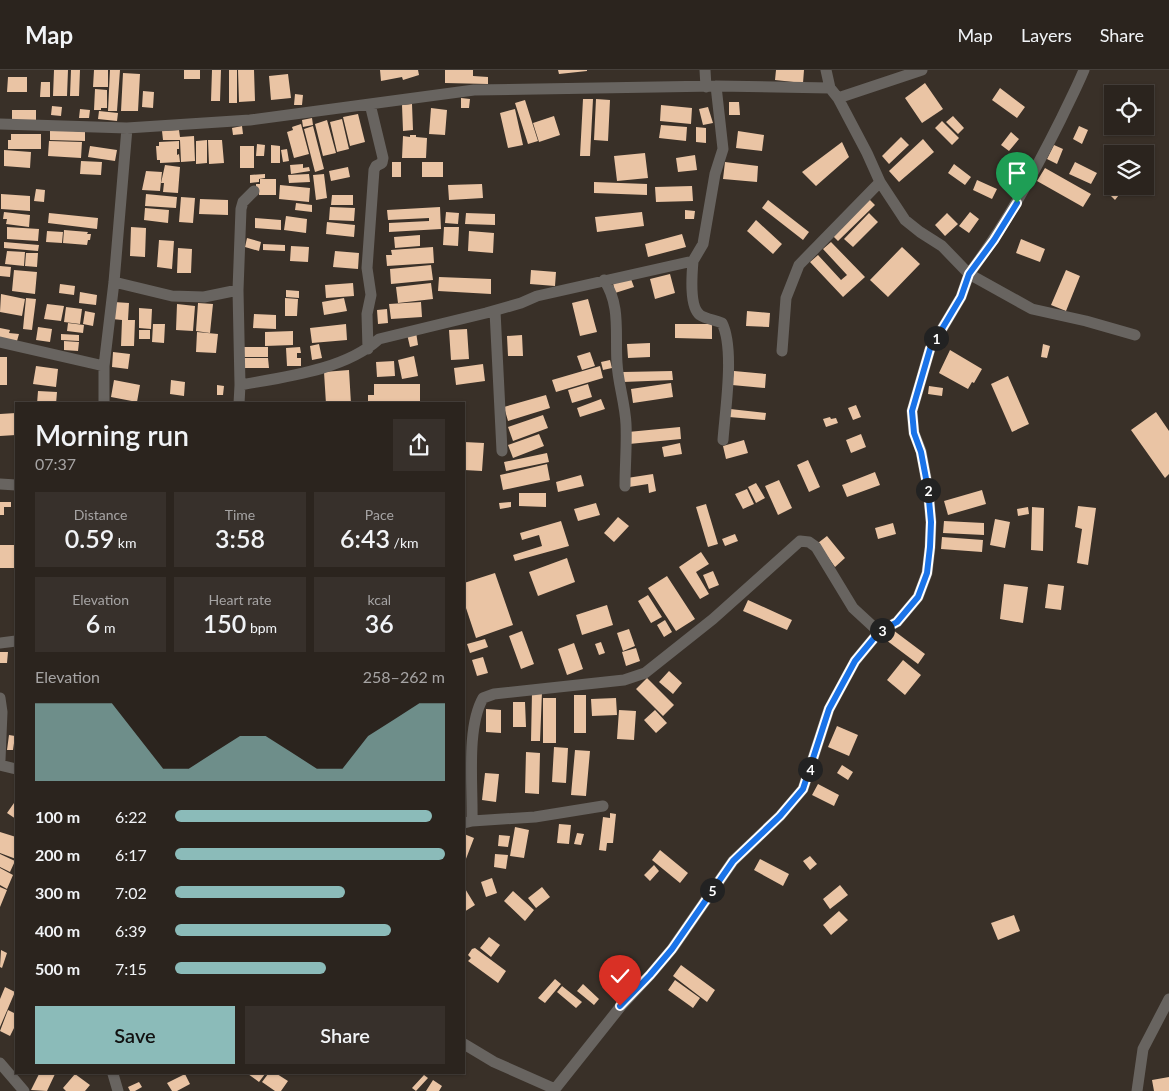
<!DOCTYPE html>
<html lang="en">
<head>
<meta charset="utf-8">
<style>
  :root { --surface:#2b241e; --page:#37302b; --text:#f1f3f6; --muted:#a6a4a4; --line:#47413c; --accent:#8bbbb9 }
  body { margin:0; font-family:Lato,sans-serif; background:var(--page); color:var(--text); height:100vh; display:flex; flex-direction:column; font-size:19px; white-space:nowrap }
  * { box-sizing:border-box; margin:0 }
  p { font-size:16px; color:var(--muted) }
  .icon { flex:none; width:28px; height:28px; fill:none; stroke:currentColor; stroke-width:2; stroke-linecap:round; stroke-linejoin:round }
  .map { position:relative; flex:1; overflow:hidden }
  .sheet { position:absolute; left:15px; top:332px; width:450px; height:672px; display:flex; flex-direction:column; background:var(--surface); border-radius:0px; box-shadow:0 1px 4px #0004,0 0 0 1px var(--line) }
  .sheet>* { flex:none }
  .buttons { position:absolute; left:1104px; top:15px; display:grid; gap:10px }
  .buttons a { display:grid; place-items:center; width:50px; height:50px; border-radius:0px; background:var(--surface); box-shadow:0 1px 4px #0004,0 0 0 1px var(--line); font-size:25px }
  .pin { position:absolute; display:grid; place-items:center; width:42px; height:42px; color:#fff; margin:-51px -21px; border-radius:50% 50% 50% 0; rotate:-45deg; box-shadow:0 0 5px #0007 }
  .pin .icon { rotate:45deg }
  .km { position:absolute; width:25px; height:25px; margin:-12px; border-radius:50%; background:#222; color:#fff; font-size:14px; line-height:25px; text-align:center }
  .round { display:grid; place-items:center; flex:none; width:52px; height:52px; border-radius:0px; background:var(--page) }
  .summary { display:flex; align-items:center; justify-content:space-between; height:85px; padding:0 20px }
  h1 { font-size:28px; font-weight:600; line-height:38px }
  .figures { display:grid; grid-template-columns:repeat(3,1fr); gap:8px; height:85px; padding:5px 20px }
  .figures div { display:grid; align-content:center; border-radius:0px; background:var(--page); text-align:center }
  .figures b { font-size:25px; font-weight:600 }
  .figures small { font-size:14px; font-weight:400 }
  .figures p { font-size:14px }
  .chart { height:140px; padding:10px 20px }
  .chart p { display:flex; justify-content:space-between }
  .chart svg { width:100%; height:90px; margin-top:5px; fill:var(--accent); opacity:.7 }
  .cta { display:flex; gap:10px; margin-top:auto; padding:10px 20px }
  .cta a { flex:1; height:58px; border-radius:0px; background:var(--accent); color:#111; font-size:20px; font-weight:600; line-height:58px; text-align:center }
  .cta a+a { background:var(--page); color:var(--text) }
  ul { padding:0 20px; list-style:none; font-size:16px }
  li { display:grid; grid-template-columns:80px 60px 1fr; align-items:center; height:38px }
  li i { height:12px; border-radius:6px; background:var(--accent) }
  header { display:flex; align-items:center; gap:30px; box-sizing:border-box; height:70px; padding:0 25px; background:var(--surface); border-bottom:1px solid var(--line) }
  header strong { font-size:24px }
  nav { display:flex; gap:28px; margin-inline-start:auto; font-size:18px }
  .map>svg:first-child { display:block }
  .building { fill:#eac4a4 }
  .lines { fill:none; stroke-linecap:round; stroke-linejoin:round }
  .street { stroke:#686460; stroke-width:11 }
  .route-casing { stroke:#fff; stroke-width:10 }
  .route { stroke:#1a73e8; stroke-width:6 }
</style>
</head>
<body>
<header>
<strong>Map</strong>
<nav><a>Map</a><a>Layers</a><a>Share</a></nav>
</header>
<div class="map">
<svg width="1169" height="1021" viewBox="0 0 1169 1021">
  <rect width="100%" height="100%" fill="#393028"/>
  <path class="building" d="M54,0H68L67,26H53Z
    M71,0H80L79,26H70Z
    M94,0H108V17H93Z
    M110,0H120L117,41H108Z
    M184,0H200V9H184Z
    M212,0H221L220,31H211Z
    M229,0H237V33H229Z
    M238,0H254L255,31L239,32Z
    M380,0H418L419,5L403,10L402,7L381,11Z
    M445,0H473V6L488,7V14L445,13Z
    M558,0H587V1L559,4Z
    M776,0H804L803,13L775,10Z
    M123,3L140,4L138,41H121Z
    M288,4L291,28L271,30L269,6Z
    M8,7H27V22H7Z
    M41,12H50V27H40Z
    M925,13L943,39L922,53L905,28Z
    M1000,18L1025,37L1017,48L992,30Z
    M95,19L107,20V38H101V40H94Z
    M143,21L154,22L153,38L142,37Z
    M295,24L303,25L302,35H294Z
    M461,28L470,29L469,38H461Z
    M583,29H593L590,86H580Z
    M596,29L610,30L608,71L594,70Z
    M525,30L538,71L528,74L515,33Z
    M729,32H739L740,45H729Z
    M412,34L413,60L403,61L402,35Z
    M661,35L692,38L691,54L660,51Z
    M52,36L62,37L61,46L51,45Z
    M708,37L713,53L703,55L699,39Z
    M431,38L447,40L445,65L429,64Z
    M80,39L90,40L89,48H79Z
    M515,39L523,75L508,78L500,43Z
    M12,40H36V51H12Z
    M99,41L118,43L117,51L98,49Z
    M358,44L365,72L350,76L343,47Z
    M554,46L560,65L539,72L533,53Z
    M953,46L964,58L958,64L946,52Z
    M312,48L313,55L303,57L302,50Z
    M342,49L349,79L337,82L330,52Z
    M327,50L336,83L323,86L315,54Z
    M942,51L959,68L952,75L935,58Z
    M301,54L309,84L294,88L287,62L293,60L292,57Z
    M661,55L687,57L686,71L659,68Z
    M242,56L243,64L233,65L232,58Z
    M313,56L324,99L315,102L304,59Z
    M1079,56L1088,60L1082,74L1073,69Z
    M696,57L706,58V73L696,72Z
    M50,59L85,62V71L50,70Z
    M179,60L180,67L194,66L195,91L181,92L180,70H163L162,61Z
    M738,61L764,65L762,81L736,78Z
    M1011,62L1019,69L1009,81L1001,75Z
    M11,64H41V79H8V70H11Z
    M410,65H416V67L427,68L426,88H402L403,66L410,67Z
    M901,67L909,75L889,94L882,86Z
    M923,69L934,82L899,112L889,101Z
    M207,70V93L196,94V71Z
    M208,70H222L224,93L209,94Z
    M49,71L82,72L81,88L48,86Z
    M179,71V79H177V85L179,84L180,92L160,93V90H157L156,76H159V72Z
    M842,72L849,87L816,116L802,102Z
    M257,74L265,75L264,86H256Z
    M271,75L280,76V93H271Z
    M1054,75L1063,79L1057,94L1047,89Z
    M90,76L117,80L115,91L88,87Z
    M240,76H254V98H240Z
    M287,79L289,91L283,92L281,80Z
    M4,80L31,82L30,98L4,96Z
    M645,83L648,108L617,111L614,86Z
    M695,85L697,100L678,102L676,88Z
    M81,91L102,92L101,105L80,104Z
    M392,92H401V107H392Z
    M422,92H443V107H422Z
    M725,92L758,96L757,112L723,109Z
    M1075,92L1097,103L1091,114L1069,104Z
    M303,94V98L309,97L310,101L291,104L290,95Z
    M954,94L971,107L965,115L948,103Z
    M165,95L180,97L178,123L163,122L164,113H161Z
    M348,97L350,107L331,111L329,101Z
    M1045,98L1091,124L1083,137L1037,111Z
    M146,101L162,102L160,121L142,120Z
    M265,104V108L259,109V112L250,113V105Z
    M309,104L310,112L289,113L288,105Z
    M324,104L327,128L316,130L313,105Z
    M260,109H276V125H259V120H256V114H260Z
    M1112,109V116H1126L1115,130L1111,126L1116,119L1109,114Z
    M977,110L997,119L992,129L973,120Z
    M594,112L647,114V125L594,123Z
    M482,114L483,128L449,130L448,115Z
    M280,115L310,118L309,132L279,129Z
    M692,116L693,131L656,132L655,117Z
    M36,119L45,120L44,132L34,131Z
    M1,124L30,126V141L1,139Z
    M146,124L177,127L176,138L145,136Z
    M332,125H353V135H331Z
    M181,127L195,128L193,153L179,152Z
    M868,128L875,135L838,171L831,164Z
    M200,129L228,130V145L199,144Z
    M768,130L809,162L803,170L762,138Z
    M296,133L312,135V142L295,140Z
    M330,137L355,138L354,151L329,150Z
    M440,137L441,159L389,162V153L429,151V148L388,150L387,140Z
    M145,138L169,140L168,153L144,150Z
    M685,140L695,141L694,149H685Z
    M4,142L30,145L29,157L6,154L7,149H3Z
    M446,142L459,143L458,154L445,153Z
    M642,142L644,156L597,162L595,147Z
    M970,142L979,149L969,163L959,156Z
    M49,143L98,148L97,159L48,153Z
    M466,143L495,144V155L465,154Z
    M869,143L878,152L853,177L844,169Z
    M947,143L958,154L945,166L935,155Z
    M286,146L307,149L306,163L284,160Z
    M255,148L281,150V160L255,158Z
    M756,150L782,174L773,184L747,161Z
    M327,152L355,155L354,167L326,164Z
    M7,157L39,159L38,171L7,169Z
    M131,157L146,158L145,187L130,186Z
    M444,157H459L458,176L443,175Z
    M64,160L88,162L87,164H91L90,170H88L87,175L63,173Z
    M47,161L63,162L62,173L46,172Z
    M469,161L494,163L493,183L468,181Z
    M682,164L686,177L648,187L645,174Z
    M420,165V176L395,178L394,167Z
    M247,168L261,172L259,181L245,177Z
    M1021,169L1045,179L1040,192L1016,183Z
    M159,170L174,171L172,199L157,197Z
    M4,172L39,175L38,181L4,178Z
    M831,172L865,207L843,227L810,192L818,185L841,210L847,205L823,179Z
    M263,174L285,175V181L263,180Z
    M291,176L309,177L308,192L290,191Z
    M433,177L434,193L387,196L386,185H392L391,180Z
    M902,177L920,194L888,227L870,210Z
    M178,178L192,179L191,203H177Z
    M7,181L25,182L24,196L5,194Z
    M335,181L359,183L358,199L333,197Z
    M26,183H38L37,197L25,196Z
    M431,195L433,210L391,214L390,199Z
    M0,196L11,197L10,207L0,206Z
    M14,200L37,202L35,224L12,221Z
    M531,200L556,202L555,216L530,214Z
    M1066,200L1080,206L1066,241L1051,235Z
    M670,204L675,223L655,229L650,209Z
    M439,207L491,209V224L438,221Z
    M631,209L634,217L615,223L613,213Z
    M353,213L354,226L326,228L325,215Z
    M431,213L433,229L398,233L396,217Z
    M60,214L75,216L74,225L59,223Z
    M286,220L299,221V228L286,227Z
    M80,222L97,225L96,235L79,233Z
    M1,224L25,229L22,246L0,242Z
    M26,228L36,229L32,260L23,259Z
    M285,228L298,229L297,246H285Z
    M344,228L347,241L324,245L322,232Z
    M588,229L597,262L580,266L572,233Z
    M114,232L129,233L128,250H135L134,276H121L122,250L112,249Z
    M421,232L422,247L391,249L389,234Z
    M198,233L213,234L210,263L196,261Z
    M47,234L64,236L61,251L44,249Z
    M177,234L195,236L193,261L176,260Z
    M66,237L82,239L80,254L64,252Z
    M139,238L152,239L151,259L139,258Z
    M387,239L388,253L378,254L377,240Z
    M85,241L95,243L93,256L83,254Z
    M747,241L770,243L769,257L746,256Z
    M254,244L276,245V259L253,258Z
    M68,253L84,255L83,263L67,261Z
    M153,254H165L164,273L152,272Z
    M346,254L347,270L312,273L310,258Z
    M675,254H712V269L675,268Z
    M38,257L52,259L50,272L36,270Z
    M0,258L10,260L9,263L19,264L17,271L0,268Z
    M467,259L469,289L451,290L449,260Z
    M139,260H150V269H139Z
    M293,261V275L265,276V262Z
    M197,262L218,264L216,283L196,282Z
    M416,262L418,275L410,277L407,264Z
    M61,264L79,265V271L61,270Z
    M522,265L523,286H508L507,266Z
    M64,271L79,272L78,281L64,280Z
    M650,273V287L628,288L627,274Z
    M319,274L322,288L312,290L310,276Z
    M1043,274L1050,276L1047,288L1041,287Z
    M244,277H268V287H244Z
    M300,277L301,283H297V288H301V296H287L286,278Z
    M950,280L982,299L974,313L972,312L968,319L939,303Z
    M113,282L130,284L128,299L112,297Z
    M590,282L595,296L582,300L577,286Z
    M414,286L418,306L402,309L398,290Z
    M0,287H7V315H0Z
    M244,288H268L269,298H244Z
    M610,290L612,298L603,300L601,292Z
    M394,291L395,306L377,307L376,292Z
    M483,294L485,311L456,315L454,298Z
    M36,296L58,299L56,317L33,314Z
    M600,296L603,308L556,322L552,310Z
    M349,300L351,334H326L324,302Z
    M672,301L673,310L623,312V302Z
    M734,301L766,304L765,318L732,315Z
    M1008,306L1029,354L1012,362L991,314Z
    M114,310L140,315L137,332L111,327Z
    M171,310L185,312L184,326L170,324Z
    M671,313L673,327L633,333L631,319Z
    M374,314H420V334H368V325H374Z
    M588,314L592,327L572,333L568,320Z
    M217,315L224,316L223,325H217Z
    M929,316L943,318L942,326L928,324Z
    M38,321L57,322L56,334H37Z
    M546,325L550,338L508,351L504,337Z
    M601,329L605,339L580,347L577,338Z
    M856,335L861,347L853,350L848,338Z
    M730,339L766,343L765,350L729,347Z
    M1156,342L1169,361V404L1165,408L1131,360Z
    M16,343V365L0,366V344Z
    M543,345L548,358L513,371L508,357Z
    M830,347L831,349L836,348L838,353L826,357L823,349Z
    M680,357L681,369L629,374L628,362Z
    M539,364L544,376L513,388L508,375Z
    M861,364L866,377L851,383L846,370Z
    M744,370L748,383L726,389L723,376Z
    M464,372L484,373L482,401L464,400Z
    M680,373L682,384L664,387L662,377Z
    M547,383L549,392L506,401L504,392Z
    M808,390L820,417L809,422L797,395Z
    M547,394L550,410L503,420L500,405Z
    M875,402L880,415L847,427L842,415Z
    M653,404L656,421L649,423L648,414L629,417L627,408Z
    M581,405L584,416L558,422L556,412Z
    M779,410L792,438L778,445L765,416Z
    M756,413L765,428L756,433L748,417Z
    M747,419L754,434L743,439L735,424Z
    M982,420L986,434L948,445L944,431Z
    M519,423H546V437L519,436Z
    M0,432H11V437H4V445H0Z
    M511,432V437L500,439L499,433Z
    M596,433L600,445L578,451L574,439Z
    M706,434L718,474L708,477L696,437Z
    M1078,436L1096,438L1088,495L1077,493L1082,459L1075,457Z
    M1028,437L1029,444L1018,446L1017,439Z
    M1032,437L1044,438L1043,481L1031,480Z
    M618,447L629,456L614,472L604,463Z
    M995,449L1010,452L1005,478L990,475Z
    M561,451L569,476L515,491L513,485L542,476L539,465L522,470L520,463Z
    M944,451L984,453V465L943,463Z
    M893,453L896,464L878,469L875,458Z
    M735,464L738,471L725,476L722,469Z
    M827,466L845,488L835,497L818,473Z
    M942,467L983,470L982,482L941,479Z
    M0,475H15V498H0Z
    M701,482L709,494L696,502L709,524L700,529L679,497Z
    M567,488L575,512L538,526L529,502Z
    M713,501L719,515L709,519L703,505Z
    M495,503L513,555L476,568L464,532V513Z
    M667,506L695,549L676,561L648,518Z
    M1004,514L1028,517L1023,553L1000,549Z
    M1048,514L1064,516L1061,540L1045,538Z
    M648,525L662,547L651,553L638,531Z
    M748,530L792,550L787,560L743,541Z
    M607,535L613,555L582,565L576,545Z
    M665,550L672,562L664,567L657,555Z
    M629,559L635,576L623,581L617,563Z
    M893,560L925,584L918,594L886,570Z
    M522,561L534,594L521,599L509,566Z
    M485,569L488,577L470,583L467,574Z
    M601,572L605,583L599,585L595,574Z
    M574,573L583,599L567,605L558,579Z
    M636,578L640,591L626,596L622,582Z
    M0,582H8L7,593H0Z
    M483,587L488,603L477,606L472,590Z
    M903,590L921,605L905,625L887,610Z
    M669,601L682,613L673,624L659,612Z
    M647,608L674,635L663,646L636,619Z
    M532,622H542L540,671H531Z
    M574,625H586V663H574Z
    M543,628H556V673H543Z
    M616,628L617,645L592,646L591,629Z
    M513,632H525L526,657H513Z
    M486,639L501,640V663L486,662Z
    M619,640L636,641L634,670L617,669Z
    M655,640L667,653L656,663L644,650Z
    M837,656L858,665L849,686L828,677Z
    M9,665L15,666L13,680H7Z
    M554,677L568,678L566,713L552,712Z
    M575,680L590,681L586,726L571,725Z
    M526,682L540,683L539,724L525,723Z
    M842,695L853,702L848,710L837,703Z
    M485,703L499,704L496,732L482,730Z
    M818,714L839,725L834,736L812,725Z
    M14,733L16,734V749L7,743Z
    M610,743L616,744L613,773H607L606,781L599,780L603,747L610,748Z
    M559,754L571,755L569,774L557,773Z
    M515,757L529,760L524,788L510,786Z
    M0,762L16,767V789L0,783Z
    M577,763L584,764L581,775L574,774Z
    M464,764L474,768L464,794Z
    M499,765L510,766L508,777L498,776Z
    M660,780L688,803L680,813L652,790Z
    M0,784L15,791L10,802L0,797Z
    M495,784L508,785L506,799L494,797Z
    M810,786L817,794L810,800L803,791Z
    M760,789L789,804L783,816L754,800Z
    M654,795L659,801L650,811L644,805Z
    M0,798L13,805L7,819L0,815Z
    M492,808L497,823L486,827L481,812Z
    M840,815L848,825L830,839L823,829Z
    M0,817L7,820L0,837Z
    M464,817L475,835L464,842Z
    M542,817L550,827L536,838L528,828Z
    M513,821L534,840L525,851L504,831Z
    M839,841L848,850L831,865L823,855Z
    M1014,845L1020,861L998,870L991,853Z
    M489,867L500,875L491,887L480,878Z
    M475,878L506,901L498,913L468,891L471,888L468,885L472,879Z
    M1,880L7,883L2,898L0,897Z
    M681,895L715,920L707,932L673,906Z
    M555,909L561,914L545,933L538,928Z
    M675,910L700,928L693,938L668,920Z
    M583,914L599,929L594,935L577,921Z
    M562,916L582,932L576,938L557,922Z
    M5,917L15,922L0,957V929Z
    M8,940L16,944V954L10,966L0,961Z
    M39,1004H55L47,1021L31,1020Z
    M75,1004L90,1015L85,1021H66L63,1018Z
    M185,1004L190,1014L177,1021H172L167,1013Z
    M248,1004H265L259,1012Z
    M268,1004H277L288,1011L281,1021H275L262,1012Z
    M424,1005L428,1008L416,1021L412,1018Z
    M1169,1007V1021H1154L1152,1010Z
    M433,1010L442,1016L439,1021H426Z
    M139,1012L142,1017L135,1021H130L128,1017Z"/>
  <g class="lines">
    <path class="street" d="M705,0L706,17
      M1084,0C1077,17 1069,32 1061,49C1033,105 1006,154 969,204L1032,239L1086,251L1135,265
      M838,28L922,0
      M0,54L127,58L250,50L474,20L716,16L830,18
      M693,191C692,203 689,237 700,245C706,249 715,250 722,253C735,279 725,341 723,370
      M604,210C621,235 615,264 617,293C618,313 625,333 626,354C627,374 625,395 625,416
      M114,212L172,226L204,227L238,220L241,139L243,132L254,121
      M238,220L240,315
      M495,241L502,381
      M0,272L104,296
      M368,279L367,244L371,225L367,198L374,100L376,96L382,93L383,88L370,34
      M782,281L786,228L799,195L880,112
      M104,334V296L114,212L127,58
      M239,334L240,315C284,307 345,300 379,269L486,243L521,233L537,226L693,191L703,174L715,104L723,79L716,16
      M0,414L16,415
      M0,573L16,571
      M0,628L2,642L0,690
      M0,695L16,699
      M472,751C473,716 466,658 483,628L494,624L624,610L645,603L713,549L800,471L809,472L816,477L853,538L879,562
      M464,753L472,751L535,747L603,736
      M464,974L494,992L555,1019L621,936L650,905L672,879L733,791L780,746L803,719L829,639L855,591L879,562L897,552L918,527L927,503L930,477L931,452L928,419L921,381L914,363L912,341L930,279L961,227L969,204L942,176L920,162L905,150L880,112L867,83L838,28L830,18L826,0
      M0,993L24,1021
      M113,1004L118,1021
      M1137,1021L1143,979L1169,929"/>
  </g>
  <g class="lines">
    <g class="route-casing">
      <path id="route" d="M620,936L650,905L672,879L733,791L780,746L803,719L829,639L855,591L879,562L897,552L918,527L927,503L930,477L931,452L928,419L921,382L914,363L912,341L930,279L961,227L969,204L994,170L1017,133"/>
    </g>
    <use href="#route" class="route"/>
  </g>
</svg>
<div class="buttons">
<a><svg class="icon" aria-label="locate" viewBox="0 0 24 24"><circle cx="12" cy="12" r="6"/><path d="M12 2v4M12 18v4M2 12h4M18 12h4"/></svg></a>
<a><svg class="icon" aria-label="layers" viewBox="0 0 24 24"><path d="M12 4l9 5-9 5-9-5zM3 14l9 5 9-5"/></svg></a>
</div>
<div class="pin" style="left:1017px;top:133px;background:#1e9e55"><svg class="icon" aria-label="arrive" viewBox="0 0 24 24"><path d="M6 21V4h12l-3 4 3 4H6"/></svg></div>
<div class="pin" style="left:620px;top:936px;background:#d93025"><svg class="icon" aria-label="check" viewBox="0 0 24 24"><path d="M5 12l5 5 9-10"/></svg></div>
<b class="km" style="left:936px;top:268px">1</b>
<b class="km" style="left:928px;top:420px">2</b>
<b class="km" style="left:882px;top:560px">3</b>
<b class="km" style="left:810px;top:699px">4</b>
<b class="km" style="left:712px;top:820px">5</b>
<section class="sheet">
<div class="summary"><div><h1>Morning run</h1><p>07:37</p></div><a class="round"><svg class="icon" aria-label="share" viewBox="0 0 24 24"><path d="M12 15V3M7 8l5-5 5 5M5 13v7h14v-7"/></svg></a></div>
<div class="figures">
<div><p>Distance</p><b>0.59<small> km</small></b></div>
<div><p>Time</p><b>3:58</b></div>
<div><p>Pace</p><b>6:43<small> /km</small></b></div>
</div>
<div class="figures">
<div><p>Elevation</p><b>6<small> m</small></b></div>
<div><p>Heart rate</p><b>150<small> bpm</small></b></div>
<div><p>kcal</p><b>36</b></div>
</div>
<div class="chart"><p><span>Elevation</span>258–262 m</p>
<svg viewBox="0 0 160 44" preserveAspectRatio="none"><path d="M0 44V6L10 6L20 6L30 6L40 22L50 38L60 38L70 30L80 22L90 22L100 30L110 38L120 38L130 22L140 14L150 6L160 6V44z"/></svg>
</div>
<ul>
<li><b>100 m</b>6:22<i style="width:95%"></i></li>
<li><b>200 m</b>6:17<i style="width:100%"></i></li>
<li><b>300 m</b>7:02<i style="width:63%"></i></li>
<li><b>400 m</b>6:39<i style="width:80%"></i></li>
<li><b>500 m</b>7:15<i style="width:56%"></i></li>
</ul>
<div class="cta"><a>Save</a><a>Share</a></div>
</section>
</div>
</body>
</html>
